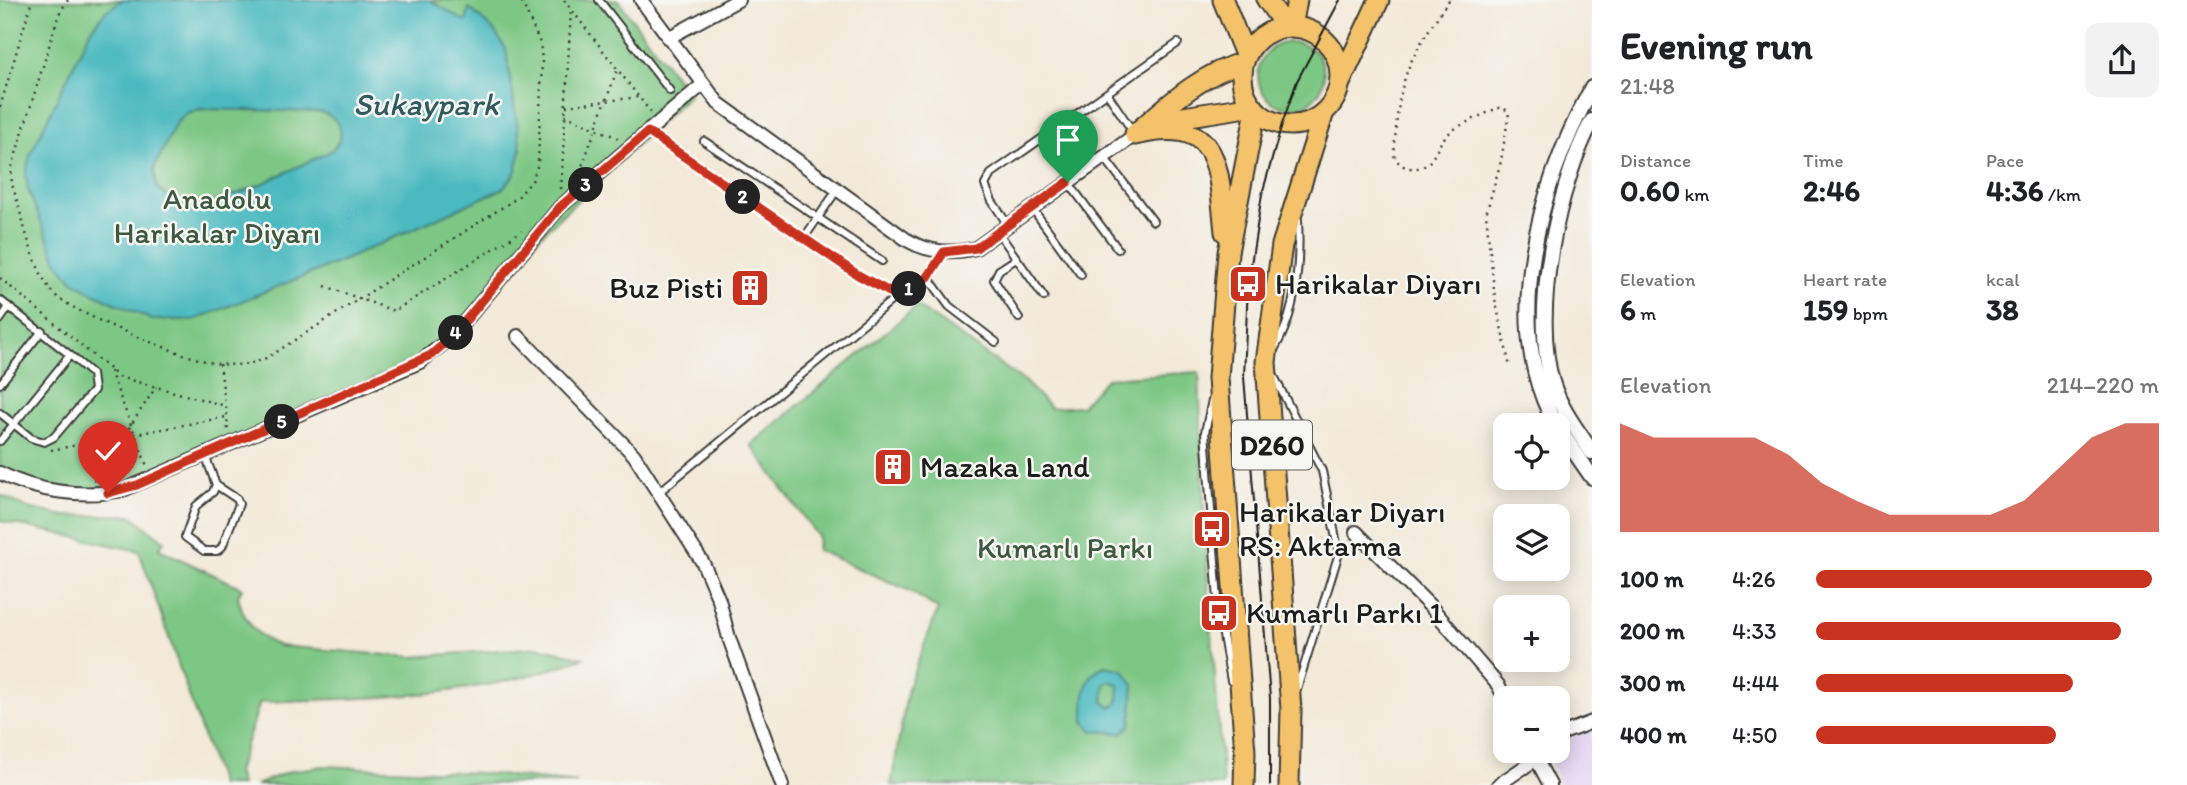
<!DOCTYPE html>
<html lang="en">
<head>
<meta charset="utf-8">
<style>
  :root { --surface:#fff; --page:#f2f2f2; --text:#202124; --muted:#757577; --accent:#c8321e }
  body { margin:0; font-family:Itim,sans-serif; background:var(--page); color:var(--text); height:100vh; display:flex; flex-direction:column; font-size:26px; white-space:nowrap }
  * { box-sizing:border-box; margin:0 }
  p { font-size:23px; color:var(--muted) }
  .icon { flex:none; width:38px; height:38px; fill:none; stroke:currentColor; stroke-width:2; stroke-linecap:round; stroke-linejoin:round }
  .map { position:relative; flex:1; overflow:hidden }
  .panel { display:flex; flex-direction:column; background:var(--surface); width:595px }
  .panel>* { flex:none }
  .fabs { position:absolute; left:1493px; top:413px; display:grid; gap:14px }
  .fabs a { display:grid; place-items:center; width:77px; height:77px; border-radius:14px; background:var(--surface); box-shadow:0 4px 18px #0003; font-size:35px }
  .pin { position:absolute; display:grid; place-items:center; width:60px; height:60px; color:#fff; margin:-72px -30px; border-radius:50% 50% 50% 0; rotate:-45deg; box-shadow:0 0 7px #0007 }
  .pin .icon { rotate:45deg }
  .km { position:absolute; width:35px; height:35px; margin:-18px; border-radius:50%; background:#222; color:#fff; font-size:19px; line-height:35px; text-align:center }
  .round { display:grid; place-items:center; flex:none; width:74px; height:74px; border-radius:14px; background:var(--page) }
  .head { display:flex; align-items:center; justify-content:space-between; height:119px; padding:0 28px }
  h1 { font-size:38px; font-weight:800; line-height:52px }
  .stats { display:grid; grid-template-columns:repeat(3,1fr); gap:10px; height:119px; padding:7px 28px }
  .stats div { display:grid; align-content:center }
  .stats b { font-size:30px; font-weight:800 }
  .stats small { font-size:19px; font-weight:400 }
  .stats p { font-size:19px }
  .chart { height:196px; padding:14px 28px }
  .chart p { display:flex; justify-content:space-between }
  .chart svg { width:100%; height:126px; margin-top:7px; fill:var(--accent); opacity:.7 }
  ul { padding:0 28px; list-style:none; font-size:23px }
  li { display:grid; grid-template-columns:112px 84px 1fr; align-items:center; height:52px }
  li i { height:18px; border-radius:9px; background:var(--accent) }
  main { display:flex; flex:1; min-height:0 }
  .map>svg:first-child { display:block }
  .built { fill:#e3d3f2 }
  .green { fill:#7dc784; stroke:#4c7250; stroke-width:2 }
  .water { fill:#4bbac0; stroke:#346b6e; stroke-width:2; fill-rule:evenodd }
  .lines { fill:none; stroke-linecap:round; stroke-linejoin:round }
  .service-casing { stroke:#3c3b38; stroke-width:10 }
  .minor-casing { stroke:#3c3b38; stroke-width:16 }
  .tertiary-casing { stroke:#3c3b38; stroke-width:18 }
  .trunk-casing { stroke:#3c3b38; stroke-width:23 }
  .path { stroke:#3c3b38; stroke-width:2.5; stroke-dasharray:2 5; stroke-linecap:butt }
  .service { stroke:#fff; stroke-width:6 }
  .minor { stroke:#fff; stroke-width:12 }
  .tertiary { stroke:#fff; stroke-width:14 }
  .trunk { stroke:#f3c26a; stroke-width:19 }
  .tram { stroke:#1c1c1c; stroke-width:2 }
  .route-casing { stroke:#fff; stroke-width:14 }
  .route { stroke:#c8321e; stroke-width:9 }
  .labels { text-anchor:middle; stroke-width:5; stroke-linejoin:round; paint-order:stroke }
  .shield { fill:#f6f6f2; stroke:#5d5d5c; stroke-width:2 }
  .shield-label { font-size:28px; font-weight:bold; fill:#1c1c1c }
  .park-label { font-size:30px; fill:#3e5840; stroke:#f6f6f2 }
  .poi-label { font-size:30px; fill:#1c1c1c; stroke:#f6f6f2; text-anchor:start }
  .water-label { font-size:32px; font-style:italic; fill:#2f5b5e; stroke:#f6f6f2 }
</style>
</head>
<body>
<main>
<div class="map">
<svg width="1592" height="785" viewBox="0 0 1592 785">
  <rect width="100%" height="100%" fill="#f6f6f2"/>
  <filter id="ink" filterUnits="userSpaceOnUse"><feTurbulence type="fractalNoise" baseFrequency=".0143" numOctaves="2"/><feDisplacementMap in="SourceGraphic" scale="14" xChannelSelector="R" yChannelSelector="G"/><feConvolveMatrix kernelMatrix="1 2 1 2 8 2 1 2 1" color-interpolation-filters="sRGB"/></filter>
  <filter id="wash" filterUnits="userSpaceOnUse"><feTurbulence type="fractalNoise" baseFrequency=".00686" numOctaves="4" result="noise"/><feDisplacementMap in="SourceGraphic" scale="28" xChannelSelector="R" yChannelSelector="G"/><feGaussianBlur stdDeviation="1.57" result="paint"/><feColorMatrix in="noise" values="0 0 0 0 0 0 0 0 0 0 0 0 0 0 0 0 0 1.4 0 .05"/><feComposite in="paint" operator="in"/></filter>
  <g filter="url(#wash)">
    <rect width="100%" height="100%" fill="#f3e9d8"/>
    <path class="built" d="M1592,730V785H1560L1546,751H1558V742Z"/>
    <path class="green" d="M0,0H618L689,95L539,237L464,333L300,417L121,493L29,485L0,469Z
      M1258 75a33 33 0 1 1 66 0a33 33 0 1 1-66 0Z
      M917,306L1024,381L1051,408L1081,406L1107,378L1199,372L1206,556L1223,785H891L908,687L938,609L908,590L817,550L818,537L751,445Z
      M0,495L28,508L65,516L131,515L164,541L159,549L242,588L238,596C243,620 256,637 279,646L412,657L540,647L583,658C475,700 373,697 260,702L237,772L241,785H220L139,551L0,521Z
      M323,766L480,773L578,783L256,785L290,771Z"/>
    <path class="water" d="M122,0H430L466,22L469,8L493,29L506,49L521,150L515,174L502,189L342,261L194,320H152L91,292L72,280L57,261L28,190L26,174L30,155L90,31L106,11ZM201,109L320,112C335,116 343,124 340,140L331,151L251,189L199,207H179L157,188L154,168L176,123L187,113Z
      M1105,666L1124,670L1134,685L1131,725L1122,733L1093,731L1084,721C1084,700 1082,674 1105,666ZM1110,681L1119,685L1118,703L1111,707L1103,702L1105,684Z"/>
  </g>
  <g filter="url(#ink)">
    <g class="lines">
      <g class="service-casing">
        <path id="service" d="M599,0L670,91
          M1107,93L1133,132
          M648,132L858,275L897,296
          M704,141L882,261
          M1104,157L1153,221
          M1068,182L1118,249
          M1032,208L1081,275
          M1008,225L992,201L985,185L991,174L1178,43
          M998,232L1044,297
          M804,238L837,190
          M1016,259L999,270L994,280L1019,318
          M928,277L949,306L996,342
          M0,300L70,355L0,441
          M0,320L9,307
          M1275,348C1297,312 1300,261 1298,220
          M1274,376L1322,471L1339,553L1296,692
          M0,384L42,331
          M1212,400L1205,432L1219,613L1231,681
          M0,413L31,438L44,442L54,437L94,390L92,374L70,355
          M205,455L216,485L213,492L196,506L185,537L204,551H217L222,547L239,504L237,499L216,485
          M659,492L897,296L928,277L944,252"/>
      </g>
      <g class="minor-casing">
        <path id="minor" d="M641,0L718,103L907,240C929,253 951,254 976,248L1135,135
          M668,38L738,0
          M518,336L634,455L703,563L719,600L729,638L782,785
          M0,473C36,492 83,498 123,490L420,362L452,337L560,207L702,85
          M1356,532L1431,607L1498,685L1505,699
          M1558,735L1592,722
          M1532,751L1550,785
          M1498,785L1536,759"/>
      </g>
      <g class="tertiary-casing">
        <path id="tertiary" d="M1592,121C1557,186 1532,310 1552,382C1560,408 1577,430 1592,452
          M1556,425C1499,324 1540,183 1592,88
          M1558,428L1592,477"/>
      </g>
      <g class="trunk-casing">
        <path id="trunk" d="M1223,0L1246,57
          M1267,0L1286,27
          M1292,27L1297,0
          M1242 76a49 49 0 1 1 98 0a49 49 0 1 1-98 0Z
          M1340,83L1379,0
          M1155,125L1177,118L1253,106
          M1135,134C1167,106 1202,73 1244,62
          M1135,135C1222,114 1218,168 1225,232
          M1244,785L1245,752L1218,378L1228,252L1256,110
          M1289,785L1291,710L1266,362L1282,245L1324,112"/>
      </g>
      <path class="path" d="M68,0L59,14L11,170L12,184C22,215 32,268 53,293C70,313 190,360 219,364C237,366 254,365 270,356L517,198L532,181L538,164L542,61L540,43L521,0
        M564,0L652,114
        M1449,0C1405,64 1399,77 1394,155C1397,162 1402,167 1410,168C1435,171 1434,146 1448,134C1461,123 1482,116 1497,108H1504L1509,113L1501,161L1486,214L1495,299L1510,367
        M566,106L638,97
        M0,107L32,0
        M565,115L620,139
        M580,172L617,70
        M561,189L571,10
        M0,278L119,377L226,406L228,431
        M325,286L394,311L522,231
        M220,364L225,405
        M110,371L147,466
        M51,450L226,417
        M94,481L156,387"/>
      <use href="#service" class="service"/>
      <use href="#minor" class="minor"/>
      <use href="#tertiary" class="tertiary"/>
      <use href="#trunk" class="trunk"/>
      <path class="tram" d="M1270,785V698L1244,377L1248,284L1262,194L1282,124L1297,81L1340,0"/>
    </g>
  </g>
  <g class="lines" filter="url(#ink)">
    <g class="route-casing">
      <path id="route" d="M108,493L137,485L431,355L452,337L560,207L648,132L858,275L897,296L928,277L944,252L976,248L1068,182"/>
    </g>
    <use href="#route" class="route"/>
  </g>
  <defs>
    <g id="bus-square" transform="scale(2.0125)"><rect x="-9" y="-9" width="18" height="18" rx="4" fill="#c8321e" stroke="#f6f6f2"/><path d="M-5-6H5V4H4V6H2V4H-2V6H-4V4H-5ZM-3.5-4V0h7V-4ZM-3.5 1.2v1.5H-2V1.2ZM2 1.2v1.5H3.5V1.2Z" fill="#fff"/></g>
    <g id="building-square" transform="scale(2.0125)"><rect x="-9" y="-9" width="18" height="18" rx="4" fill="#c8321e" stroke="#f6f6f2"/><path d="M-4-6H4V6H1V3H-1V6H-4ZM-2.5-4.3h1.7v1.8h-1.7ZM.8-4.3h1.7v1.8H.8ZM-2.5-1h1.7V.8h-1.7ZM.8-1h1.7V.8H.8Z" fill="#fff"/></g>
  </defs>
  <g fill-rule="evenodd">
    <use href="#bus-square" x="1248" y="284"/>
    <use href="#building-square" x="750" y="288"/>
    <use href="#building-square" x="893" y="467"/>
    <use href="#bus-square" x="1212" y="529"/>
    <use href="#bus-square" x="1219" y="613"/>
  </g>
  <g class="labels">
    <rect class="shield" x="1232" y="420.5" width="80" height="49" rx="5"/>
    <g class="shield-label">
      <text x="1272" y="455">D260</text>
    </g>
    <g class="park-label">
      <text x="217" y="209">Anadolu<tspan x="217" dy="34">Harikalar Diyarı</tspan></text>
      <text x="1065" y="558">Kumarlı Parkı</text>
    </g>
    <g class="poi-label">
      <text x="1275" y="294">Harikalar Diyarı</text>
      <text x="723" y="298" text-anchor="end">Buz Pisti</text>
      <text x="920" y="477">Mazaka Land</text>
      <text x="1239" y="522">Harikalar Diyarı<tspan x="1239" dy="34">RS: Aktarma</tspan></text>
      <text x="1246" y="623">Kumarlı Parkı 1</text>
    </g>
    <g class="water-label">
      <text x="426" y="115">Sukaypark</text>
    </g>
  </g>
</svg>
<div class="fabs">
<a><svg class="icon" aria-label="locate" viewBox="0 0 24 24"><circle cx="12" cy="12" r="6"/><path d="M12 2v4M12 18v4M2 12h4M18 12h4"/></svg></a>
<a><svg class="icon" aria-label="layers" viewBox="0 0 24 24"><path d="M12 4l9 5-9 5-9-5zM3 14l9 5 9-5"/></svg></a>
<a>+</a>
<a>−</a>
</div>
<div class="pin" style="left:1068px;top:182px;background:#1e9e55"><svg class="icon" aria-label="arrive" viewBox="0 0 24 24"><path d="M6 21V4h12l-3 4 3 4H6"/></svg></div>
<div class="pin" style="left:108px;top:493px;background:#d93025"><svg class="icon" aria-label="check" viewBox="0 0 24 24"><path d="M5 12l5 5 9-10"/></svg></div>
<b class="km" style="left:909px;top:289px">1</b>
<b class="km" style="left:743px;top:197px">2</b>
<b class="km" style="left:586px;top:185px">3</b>
<b class="km" style="left:456px;top:333px">4</b>
<b class="km" style="left:282px;top:422px">5</b>
</div>
<section class="panel">
<div class="head"><div><h1>Evening run</h1><p>21:48</p></div><a class="round"><svg class="icon" aria-label="share" viewBox="0 0 24 24"><path d="M12 15V3M7 8l5-5 5 5M5 13v7h14v-7"/></svg></a></div>
<div class="stats">
<div><p>Distance</p><b>0.60<small> km</small></b></div>
<div><p>Time</p><b>2:46</b></div>
<div><p>Pace</p><b>4:36<small> /km</small></b></div>
</div>
<div class="stats">
<div><p>Elevation</p><b>6<small> m</small></b></div>
<div><p>Heart rate</p><b>159<small> bpm</small></b></div>
<div><p>kcal</p><b>38</b></div>
</div>
<div class="chart"><p><span>Elevation</span>214–220 m</p>
<svg viewBox="0 0 160 44" preserveAspectRatio="none"><path d="M0 44V6L10 11L20 11L30 11L40 11L50 17L60 27L70 33L80 38L90 38L100 38L110 38L120 33L130 22L140 11L150 6L160 6V44z"/></svg>
</div>
<ul>
<li><b>100 m</b>4:26<i style="width:98%"></i></li>
<li><b>200 m</b>4:33<i style="width:89%"></i></li>
<li><b>300 m</b>4:44<i style="width:75%"></i></li>
<li><b>400 m</b>4:50<i style="width:70%"></i></li>
</ul>
</section>
</main>
</body>
</html>
